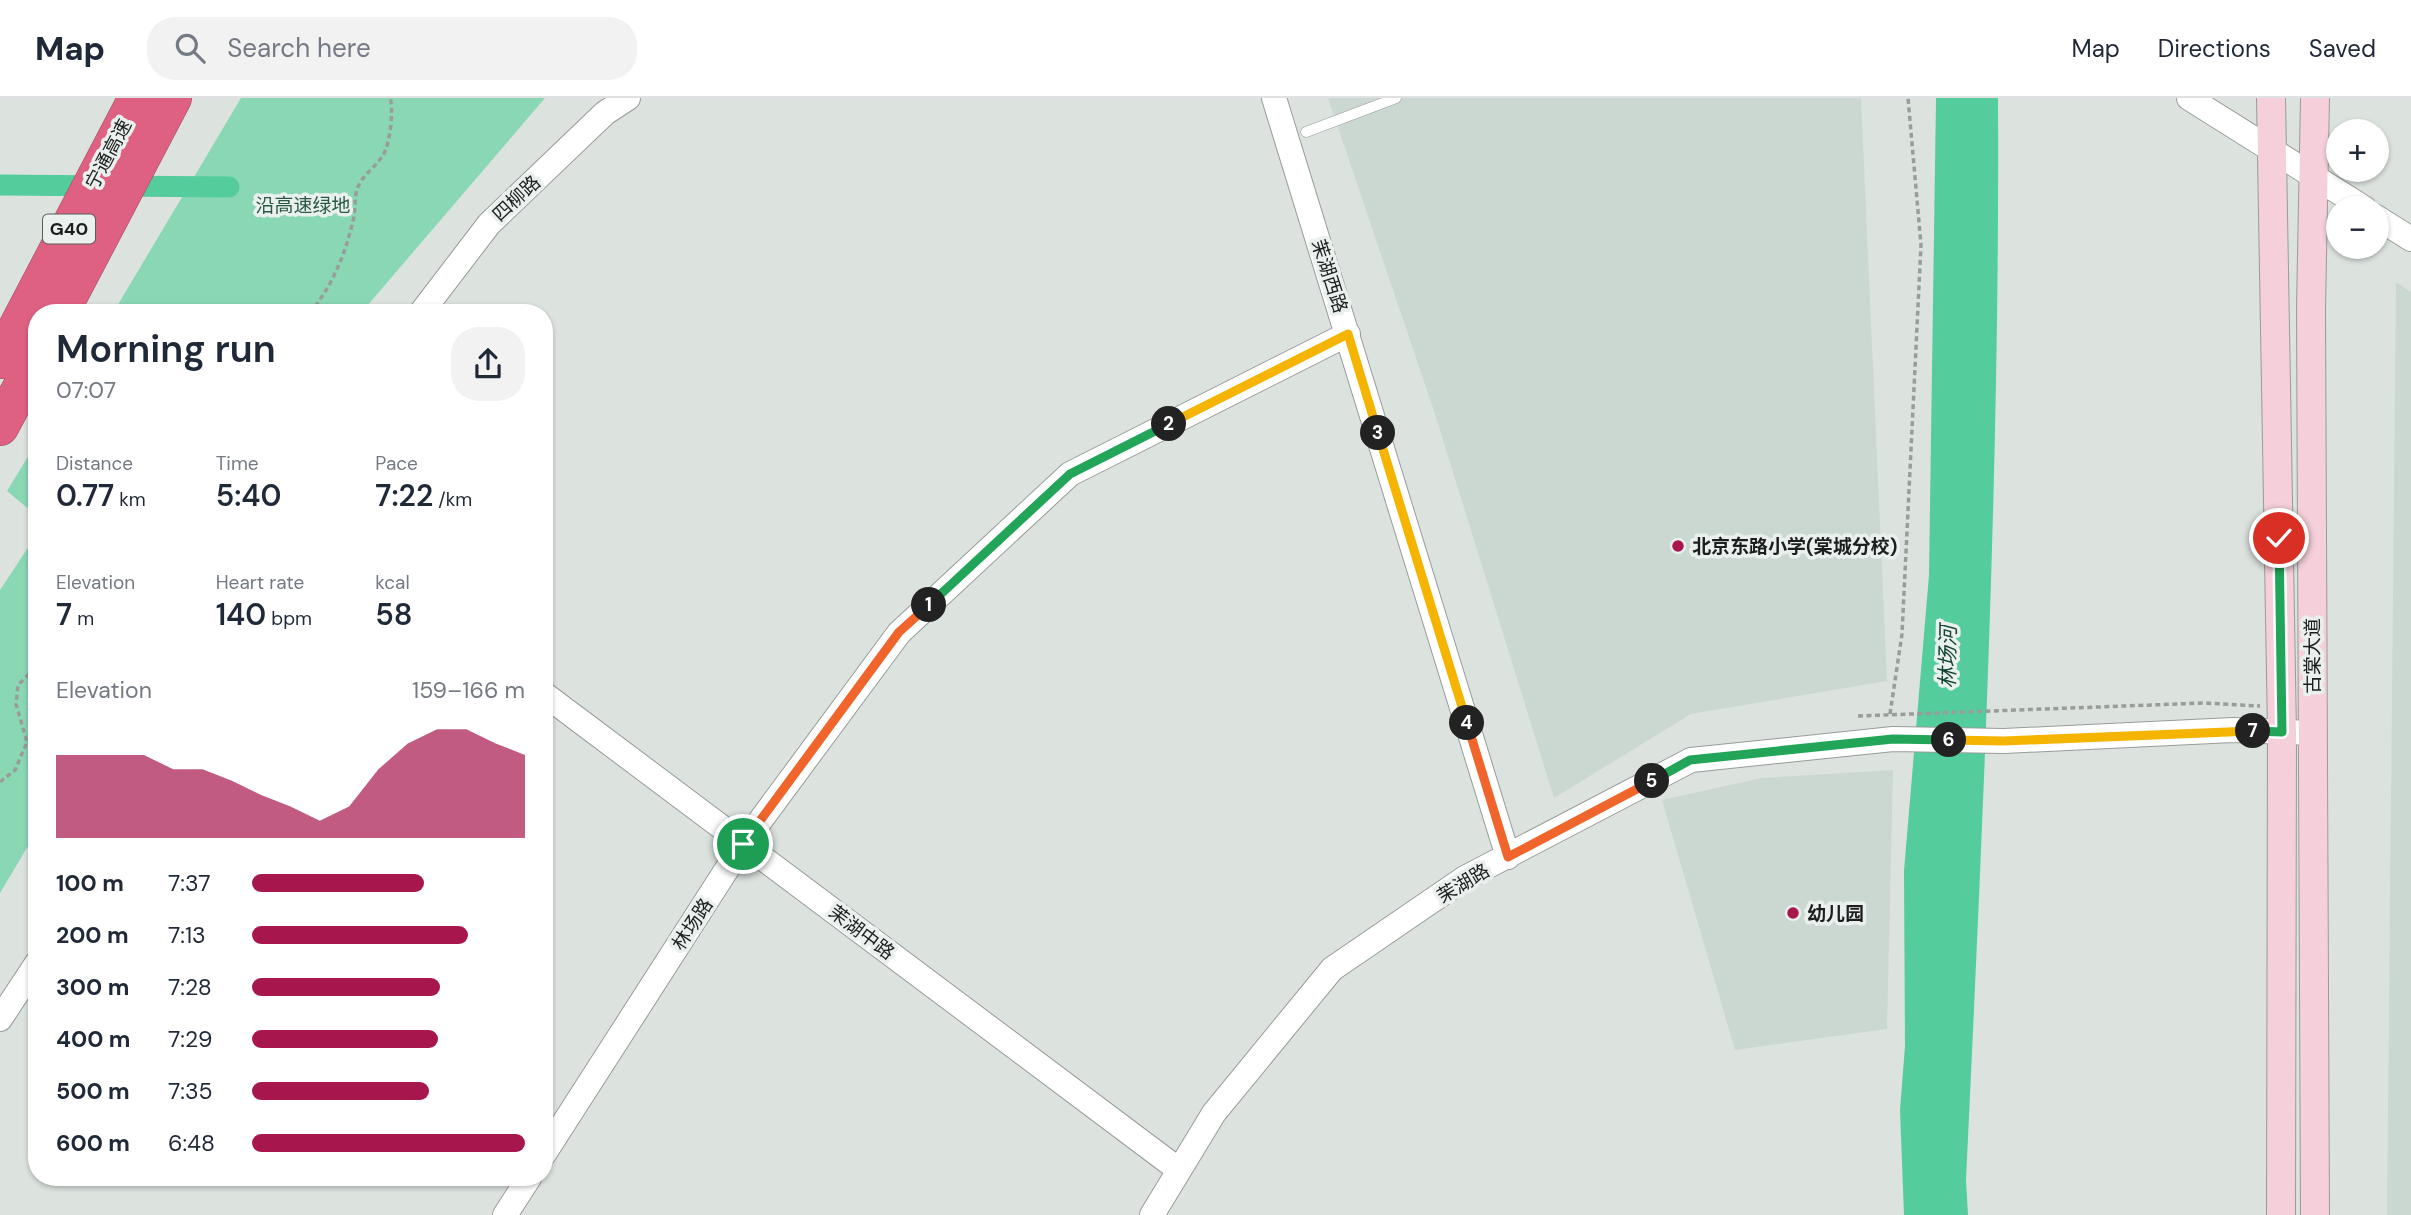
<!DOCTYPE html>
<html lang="en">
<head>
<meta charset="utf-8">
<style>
  :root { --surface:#fff; --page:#f2f2f3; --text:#1f2937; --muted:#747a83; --line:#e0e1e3; --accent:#a8164e }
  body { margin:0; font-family:"DM Sans","Noto Sans SC",sans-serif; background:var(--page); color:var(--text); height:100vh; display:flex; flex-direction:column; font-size:26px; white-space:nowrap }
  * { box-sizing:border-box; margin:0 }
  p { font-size:23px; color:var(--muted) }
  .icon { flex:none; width:38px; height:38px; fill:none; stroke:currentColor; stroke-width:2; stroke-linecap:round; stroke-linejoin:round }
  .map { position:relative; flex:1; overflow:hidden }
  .details { position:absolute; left:28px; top:206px; width:525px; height:882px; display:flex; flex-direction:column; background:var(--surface); border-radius:28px; box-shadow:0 2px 5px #0004 }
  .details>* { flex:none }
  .buttons { position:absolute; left:2326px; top:21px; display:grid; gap:14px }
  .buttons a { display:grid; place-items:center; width:63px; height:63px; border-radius:50%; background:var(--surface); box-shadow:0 2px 5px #0004; font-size:35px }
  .pin { position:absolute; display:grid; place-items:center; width:60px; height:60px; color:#fff; margin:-30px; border:4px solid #fff; border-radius:50%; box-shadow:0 2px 7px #0007 }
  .km { position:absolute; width:35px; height:35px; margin:-18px; border-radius:50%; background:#222; color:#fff; font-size:19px; line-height:35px; text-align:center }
  .round { display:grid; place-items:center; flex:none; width:74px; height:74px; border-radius:28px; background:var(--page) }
  .head { display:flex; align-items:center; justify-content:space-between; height:119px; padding:0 28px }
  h1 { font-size:38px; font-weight:600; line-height:52px }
  .metrics { display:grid; grid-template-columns:repeat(3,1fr); gap:10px; height:119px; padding:7px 28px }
  .metrics div { display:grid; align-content:center }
  .metrics b { font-size:30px; font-weight:600 }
  .metrics small { font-size:19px; font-weight:400 }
  .metrics p { font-size:19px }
  .chart { height:196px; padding:14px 28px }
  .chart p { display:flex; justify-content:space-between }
  .chart svg { width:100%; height:126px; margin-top:7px; fill:var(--accent); opacity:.7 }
  ul { padding:0 28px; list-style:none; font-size:23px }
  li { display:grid; grid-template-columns:112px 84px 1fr; align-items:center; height:52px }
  li i { height:18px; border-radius:9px; background:var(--accent) }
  header { display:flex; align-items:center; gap:42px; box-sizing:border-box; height:98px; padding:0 35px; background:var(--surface); border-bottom:2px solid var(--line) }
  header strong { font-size:33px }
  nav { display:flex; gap:38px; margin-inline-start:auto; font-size:24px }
  .search { width:490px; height:63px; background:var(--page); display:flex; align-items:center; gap:18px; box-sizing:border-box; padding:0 24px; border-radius:28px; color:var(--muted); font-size:26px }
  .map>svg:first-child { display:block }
  .built { fill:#cad8d1 }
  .green { fill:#8ad7b4 }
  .water { fill:#54cc9c }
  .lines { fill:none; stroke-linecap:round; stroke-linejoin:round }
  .canal { stroke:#54cc9c; stroke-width:21 }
  .service-casing { stroke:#969c99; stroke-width:11 }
  .tertiary-casing { stroke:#969c99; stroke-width:26 }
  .secondary-casing { stroke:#969c99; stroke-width:30 }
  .motorway-casing { stroke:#9b4a5f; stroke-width:38 }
  .path { stroke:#989d9a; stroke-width:3.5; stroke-dasharray:5 3.5; stroke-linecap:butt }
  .service { stroke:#fff; stroke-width:10 }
  .tertiary { stroke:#fff; stroke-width:24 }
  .secondary { stroke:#f5d0da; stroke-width:28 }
  .motorway { stroke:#df6182; stroke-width:37 }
  .split-1-casing { stroke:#fff; stroke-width:14 }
  .split-2-casing { stroke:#fff; stroke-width:14 }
  .split-3-casing { stroke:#fff; stroke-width:14 }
  .split-4-casing { stroke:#fff; stroke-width:14 }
  .split-5-casing { stroke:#fff; stroke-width:14 }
  .split-6-casing { stroke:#fff; stroke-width:14 }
  .split-7-casing { stroke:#fff; stroke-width:14 }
  .split-8-casing { stroke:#fff; stroke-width:14 }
  .split-1 { stroke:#f0652b; stroke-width:9 }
  .split-2 { stroke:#22a559; stroke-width:9 }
  .split-3 { stroke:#f5b400; stroke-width:9 }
  .split-4 { stroke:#f5b400; stroke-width:9 }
  .split-5 { stroke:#f0652b; stroke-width:9 }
  .split-6 { stroke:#22a559; stroke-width:9 }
  .split-7 { stroke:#f5b400; stroke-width:9 }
  .split-8 { stroke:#22a559; stroke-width:9 }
  .poi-dot { fill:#a8164e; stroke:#eaf0ed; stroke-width:2.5 }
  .labels { text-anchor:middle; stroke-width:7; stroke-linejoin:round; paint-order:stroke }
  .shield { fill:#eaf0ed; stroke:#5a5e5c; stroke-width:2 }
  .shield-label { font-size:18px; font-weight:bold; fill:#1d1f1e }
  .street-label { font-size:19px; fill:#1d1f1e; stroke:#eaf0ed }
  .park-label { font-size:19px; fill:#295945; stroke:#eaf0ed }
  .poi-label { font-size:19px; font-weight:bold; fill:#1d1f1e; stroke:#eaf0ed; text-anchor:start }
  .water-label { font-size:21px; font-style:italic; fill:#114431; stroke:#eaf0ed }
</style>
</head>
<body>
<header>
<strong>Map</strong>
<div class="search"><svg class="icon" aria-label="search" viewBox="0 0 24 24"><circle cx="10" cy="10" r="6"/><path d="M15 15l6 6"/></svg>Search here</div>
<nav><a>Map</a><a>Directions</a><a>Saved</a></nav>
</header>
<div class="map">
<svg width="2411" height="1117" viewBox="0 0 2411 1117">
  <rect width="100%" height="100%" fill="#dce3df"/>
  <path class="built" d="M1328,0H1861L1887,583L1691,616L1554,700L1434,313Z
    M2396,184L2411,194V1117H2387Z
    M1893,672L1887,931L1735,952L1662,702L1762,680Z"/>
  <path class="green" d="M241,0H545L361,215H113Z
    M37,344V418L7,393Z
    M37,436V733L0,795V492Z"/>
  <path class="water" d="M1936,0H1998C2000,361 1983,722 1966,1082L1968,1117H1904L1900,1012L1905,948L1904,773L1929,477Z"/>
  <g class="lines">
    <path class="canal" d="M0,87L229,89"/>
    <g class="service-casing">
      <path id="service" d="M1306,34L1396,0"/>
    </g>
    <g class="tertiary-casing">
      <path id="tertiary" d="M1274,0L1508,759
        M2189,0L2364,110
        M2376,119L2411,141
        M421,215L489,126L605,15L628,0
        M544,596L1179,1072
        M0,921L37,865
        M544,1056L743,746L899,535L1070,376L1348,236
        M505,1117L529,1080
        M1152,1117L1214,1015L1332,871L1465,780L1691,662L1893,641L2004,643L2233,632L2313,635"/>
    </g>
    <g class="secondary-casing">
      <path id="secondary" d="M2271,0L2282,634L2281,1117
        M2315,1117L2311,211L2315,0"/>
    </g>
    <g class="motorway-casing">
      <path id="motorway" d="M60,215L173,0
        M0,262L137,0
        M0,329L37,260"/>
    </g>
    <path class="path" d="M310,215C332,188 345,157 353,123C356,113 354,101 357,91C362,77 376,69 383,57C390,47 394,11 390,0
      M1890,616L1902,536L1921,147L1908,0
      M1858,618L2204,605L2260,608
      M0,684L15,672L27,644L16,606L18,587L37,568"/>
    <use href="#service" class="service"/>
    <use href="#tertiary" class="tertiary"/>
    <use href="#secondary" class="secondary"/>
    <use href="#motorway" class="motorway"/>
  </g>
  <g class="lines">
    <g class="split-1-casing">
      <path id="split-1" d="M743,746L899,534L929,507"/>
    </g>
    <g class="split-2-casing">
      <path id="split-2" d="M929,507L1070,376L1169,326"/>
    </g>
    <g class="split-3-casing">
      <path id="split-3" d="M1169,326L1348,236L1378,335"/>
    </g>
    <g class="split-4-casing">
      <path id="split-4" d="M1378,335L1467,625"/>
    </g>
    <g class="split-5-casing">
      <path id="split-5" d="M1467,625L1508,759L1652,683"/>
    </g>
    <g class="split-6-casing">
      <path id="split-6" d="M1652,683L1690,662L1893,641L1949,642"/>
    </g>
    <g class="split-7-casing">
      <path id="split-7" d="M1949,642L2004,643L2253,633"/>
    </g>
    <g class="split-8-casing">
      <path id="split-8" d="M2253,633L2282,634L2279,440"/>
    </g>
    <use href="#split-1" class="split-1"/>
    <use href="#split-2" class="split-2"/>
    <use href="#split-3" class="split-3"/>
    <use href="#split-4" class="split-4"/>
    <use href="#split-5" class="split-5"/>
    <use href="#split-6" class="split-6"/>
    <use href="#split-7" class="split-7"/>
    <use href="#split-8" class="split-8"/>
  </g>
  <g class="poi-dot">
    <circle cx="1678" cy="448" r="7"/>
    <circle cx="1793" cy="815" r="7"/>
  </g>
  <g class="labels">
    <rect class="shield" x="43" y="116.5" width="52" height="29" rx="5"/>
    <g class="shield-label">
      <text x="69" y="137">G40</text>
    </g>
    <g class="street-label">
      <text transform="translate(108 56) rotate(-62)" y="7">宁通高速</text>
      <text transform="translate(516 100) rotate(-43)" y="7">四柳路</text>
      <text transform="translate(1330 178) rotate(72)" y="7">茉湖西路</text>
      <text transform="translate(2312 558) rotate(-90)" y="7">古棠大道</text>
      <text transform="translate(1463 785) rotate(-31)" y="7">茉湖路</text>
      <text transform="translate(692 826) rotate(-57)" y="7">林场路</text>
      <text transform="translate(862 834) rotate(37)" y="7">茉湖中路</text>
    </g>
    <g class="park-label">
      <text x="303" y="114">沿高速绿地</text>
    </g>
    <g class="poi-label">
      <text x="1692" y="455">北京东路小学(棠城分校)</text>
      <text x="1807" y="822">幼儿园</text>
    </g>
    <g class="water-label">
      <text transform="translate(1948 559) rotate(-89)" y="7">林场河</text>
    </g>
  </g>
</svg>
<div class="buttons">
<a>+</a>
<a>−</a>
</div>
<div class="pin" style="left:743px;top:746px;background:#1e9e55"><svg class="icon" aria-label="arrive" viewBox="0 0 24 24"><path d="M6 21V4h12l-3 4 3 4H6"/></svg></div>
<div class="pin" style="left:2279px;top:440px;background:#d93025"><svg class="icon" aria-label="check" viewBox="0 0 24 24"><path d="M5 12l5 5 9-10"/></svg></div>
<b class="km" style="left:929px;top:507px">1</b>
<b class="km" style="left:1169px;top:326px">2</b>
<b class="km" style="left:1378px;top:335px">3</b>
<b class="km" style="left:1467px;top:625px">4</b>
<b class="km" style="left:1652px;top:683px">5</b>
<b class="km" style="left:1949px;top:642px">6</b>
<b class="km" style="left:2253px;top:633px">7</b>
<section class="details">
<div class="head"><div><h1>Morning run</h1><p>07:07</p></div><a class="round"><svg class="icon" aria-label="share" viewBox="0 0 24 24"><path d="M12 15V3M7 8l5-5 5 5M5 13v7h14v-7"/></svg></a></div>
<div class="metrics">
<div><p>Distance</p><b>0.77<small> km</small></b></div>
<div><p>Time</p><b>5:40</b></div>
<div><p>Pace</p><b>7:22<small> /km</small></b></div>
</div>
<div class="metrics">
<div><p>Elevation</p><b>7<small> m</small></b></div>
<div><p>Heart rate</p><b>140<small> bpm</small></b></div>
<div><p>kcal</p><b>58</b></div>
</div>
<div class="chart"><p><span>Elevation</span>159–166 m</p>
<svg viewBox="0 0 160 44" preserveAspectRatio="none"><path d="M0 44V15L10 15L20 15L30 15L40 20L50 20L60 24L70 29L80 33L90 38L100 33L110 20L120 11L130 6L140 6L150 11L160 15V44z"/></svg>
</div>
<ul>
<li><b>100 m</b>7:37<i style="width:63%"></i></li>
<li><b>200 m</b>7:13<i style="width:79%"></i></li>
<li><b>300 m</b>7:28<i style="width:69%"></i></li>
<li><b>400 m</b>7:29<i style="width:68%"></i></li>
<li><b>500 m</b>7:35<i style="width:65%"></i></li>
<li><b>600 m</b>6:48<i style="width:100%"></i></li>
</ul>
</section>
</div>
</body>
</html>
